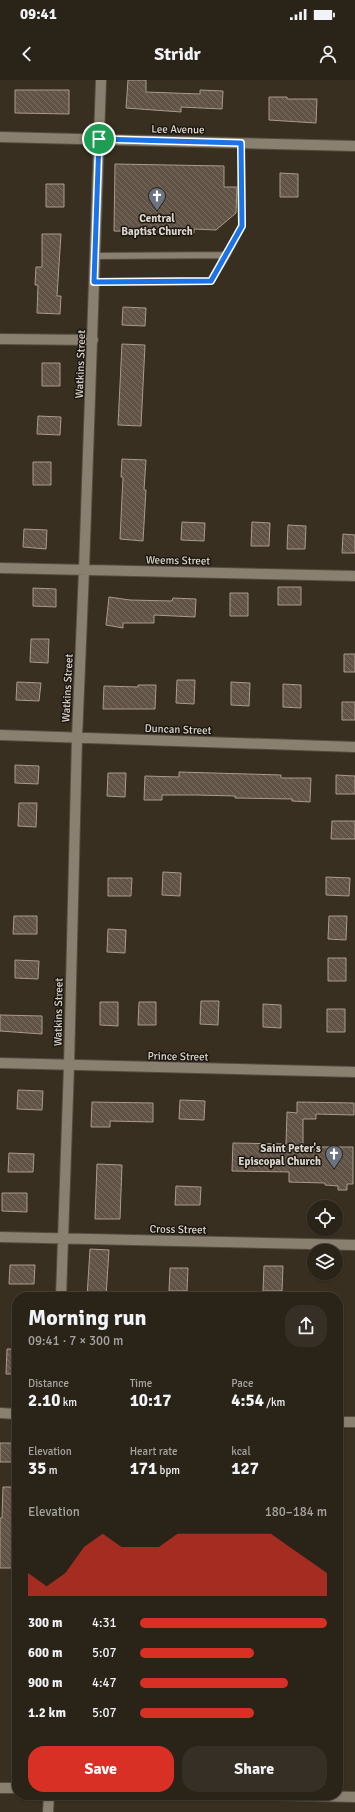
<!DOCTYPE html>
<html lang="en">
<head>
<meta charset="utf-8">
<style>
  :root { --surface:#2a2318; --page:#362f25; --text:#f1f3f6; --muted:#a5a4a2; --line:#464037; --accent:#d93025 }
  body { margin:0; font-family:Signika,sans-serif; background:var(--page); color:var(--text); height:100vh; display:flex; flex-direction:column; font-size:15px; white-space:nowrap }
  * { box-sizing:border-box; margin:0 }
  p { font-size:13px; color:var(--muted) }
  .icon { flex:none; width:22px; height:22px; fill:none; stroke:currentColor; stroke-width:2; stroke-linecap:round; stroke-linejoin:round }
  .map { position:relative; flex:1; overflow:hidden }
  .panel { position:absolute; left:12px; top:1212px; width:331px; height:508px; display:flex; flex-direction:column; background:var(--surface); border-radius:16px; box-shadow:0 1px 3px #0004,0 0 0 1px var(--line) }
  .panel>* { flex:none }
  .fabs { position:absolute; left:307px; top:1120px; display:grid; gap:8px }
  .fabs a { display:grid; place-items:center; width:36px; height:36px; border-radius:50%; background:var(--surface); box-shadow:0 1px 3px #0004,0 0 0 1px var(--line); font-size:20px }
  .pin { position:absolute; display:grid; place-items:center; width:34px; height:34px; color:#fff; margin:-17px; border:2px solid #fff; border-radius:50%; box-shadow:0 1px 4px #0007 }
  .round { display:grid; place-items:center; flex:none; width:42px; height:42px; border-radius:16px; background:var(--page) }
  .summary { display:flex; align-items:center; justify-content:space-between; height:68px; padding:0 16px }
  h1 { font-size:22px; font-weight:700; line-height:30px }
  .stats { display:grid; grid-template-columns:repeat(3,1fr); gap:6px; height:68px; padding:4px 16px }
  .stats div { display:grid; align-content:center }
  .stats b { font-size:17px; font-weight:700 }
  .stats small { font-size:11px; font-weight:400 }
  .stats p { font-size:11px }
  .chart { height:112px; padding:8px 16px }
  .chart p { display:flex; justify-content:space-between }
  .chart svg { width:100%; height:72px; margin-top:4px; fill:var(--accent); opacity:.7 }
  .button { display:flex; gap:8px; margin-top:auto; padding:8px 16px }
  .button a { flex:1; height:46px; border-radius:16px; background:var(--accent); color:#fff; font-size:16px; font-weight:700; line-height:46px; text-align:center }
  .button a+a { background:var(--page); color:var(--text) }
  ul { padding:0 16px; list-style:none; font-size:13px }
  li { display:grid; grid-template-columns:64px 48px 1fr; align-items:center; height:30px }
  li i { height:10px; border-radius:5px; background:var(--accent) }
  .status { display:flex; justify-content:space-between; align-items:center; height:28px; padding:0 20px; background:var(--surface); direction:ltr }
  .status svg { height:11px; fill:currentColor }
  header { display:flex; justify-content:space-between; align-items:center; height:52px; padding:0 16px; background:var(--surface); font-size:18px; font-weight:700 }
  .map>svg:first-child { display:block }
  .building { fill:url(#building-back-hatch); stroke:#ab9a8d }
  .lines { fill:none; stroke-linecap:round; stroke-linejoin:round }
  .lane-casing { stroke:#544c40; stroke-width:8 }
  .street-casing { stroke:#544c40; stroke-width:12 }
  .secondary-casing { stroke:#544c40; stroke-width:12 }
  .lane { stroke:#8a806f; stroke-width:6 }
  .street { stroke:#8a806f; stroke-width:10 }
  .secondary { stroke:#8a806f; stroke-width:10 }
  .route-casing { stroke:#fff; stroke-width:8 }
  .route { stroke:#1a73e8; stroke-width:5 }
  .labels { text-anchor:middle; stroke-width:3; stroke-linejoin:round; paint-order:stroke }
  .street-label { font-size:11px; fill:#dbd5cc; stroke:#1c1811 }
  .poi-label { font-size:11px; font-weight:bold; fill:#dbd5cc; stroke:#1c1811 }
</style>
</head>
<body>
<div class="status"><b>09:41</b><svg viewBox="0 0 49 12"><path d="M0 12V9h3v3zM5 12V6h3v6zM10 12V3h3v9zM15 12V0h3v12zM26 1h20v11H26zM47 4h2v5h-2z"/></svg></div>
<header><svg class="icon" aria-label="back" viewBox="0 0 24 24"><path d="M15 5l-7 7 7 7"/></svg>Stridr<svg class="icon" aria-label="person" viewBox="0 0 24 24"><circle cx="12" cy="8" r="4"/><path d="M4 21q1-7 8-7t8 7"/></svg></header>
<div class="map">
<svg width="355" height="1732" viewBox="0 0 355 1732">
  <defs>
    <pattern id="building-back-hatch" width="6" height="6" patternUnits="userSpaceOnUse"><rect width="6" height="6" fill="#625347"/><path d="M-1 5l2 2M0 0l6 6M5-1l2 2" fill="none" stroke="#786b60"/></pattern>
  </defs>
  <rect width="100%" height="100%" fill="#382f20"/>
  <path class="building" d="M128,0H146V12L200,14V10L223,11L222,29L181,27V32L126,28Z
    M15,10H69V34L15,33Z
    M269,17H287V19H317L316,43L269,40Z
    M115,84L224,86V107H237L236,133L216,150L194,149V153L114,151Z
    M280,93L298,94V117H280Z
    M46,104H64V127H46Z
    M42,154H61L57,216H61L60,234L37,233L38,205H35L36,187H42Z
    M123,227L146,228L145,246L122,245Z
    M122,264L145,265L141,346L118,345Z
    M42,283H60V306H42Z
    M38,336L61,337L60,355L37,354Z
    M122,379L146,380L144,410H146L143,461L120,459L123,397H121Z
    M33,382H51V405H33Z
    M182,442L205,443L204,461L181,460Z
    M252,442L270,443L269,466H251Z
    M288,445L306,446L305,469H287Z
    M24,449L47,450L46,469L23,467Z
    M343,454L355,455V473H342Z
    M278,507H301V525H278Z
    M33,508L56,509V527L33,526Z
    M230,513H248V536H230Z
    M109,517L130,520L172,521L173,518L196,519L195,537L154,535V543H123V548L106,545Z
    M31,559H49L48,583L30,582Z
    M344,574H355V592H344Z
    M177,600H195L194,624L176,623Z
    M17,602L41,603L39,621L16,620Z
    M231,602L250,603L249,626L231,625Z
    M283,604L301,605V628L283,627Z
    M138,605H156L155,629H103L104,606L138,607Z
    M342,622H355V640H342Z
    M15,685L39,686L38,704L15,703Z
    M179,692L281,695V698H311L310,722L292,721V719L235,718V716L196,715H162V720H144L145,696L179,697Z
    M108,693H126L125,717L107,716Z
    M336,695L355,696V714H336Z
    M19,723H37L36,747L18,746Z
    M332,741H355V759H331Z
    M163,792L181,793L180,816L162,815Z
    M326,797L350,798L349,816L326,815Z
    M108,798H132L131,816H108Z
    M14,836H37V854H13Z
    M329,836H347L346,860L328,859Z
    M108,849L126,850L125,873L107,872Z
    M328,878H346V901H328Z
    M15,880L39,881L38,899L15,898Z
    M201,921H219L218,945L200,944Z
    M100,922H118V946L100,945Z
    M139,922H156V945H138Z
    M263,924L281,925V948L263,947Z
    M327,929H345V952H327Z
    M0,935L42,936V954L0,951Z
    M18,1010L43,1011L42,1030L17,1029Z
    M180,1020L205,1021L204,1040L179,1039Z
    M92,1022L153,1023V1042L110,1041V1047H91Z
    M297,1022L354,1023V1035L316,1034V1039H303V1067H353V1104H347V1110H338V1106L325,1105V1103L289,1102V1092L232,1091L233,1063L286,1064L287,1032L297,1033Z
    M9,1073L34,1074L33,1092H8Z
    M97,1084L122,1085L120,1139H95Z
    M176,1106L201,1107L200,1125H175Z
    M2,1113H27V1132L2,1131Z
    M90,1169L109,1170L106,1217H87Z
    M10,1185H35L34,1204H9Z
    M264,1186H283L282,1211H263Z
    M170,1188H188L187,1211H169Z
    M7,1269H17V1294H6Z
    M0,1363H17V1382H0Z
    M3,1407H17V1488H0V1438H2Z"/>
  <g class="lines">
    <g class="lane-casing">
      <path id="lane" d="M227,175L242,146L241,63
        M94,202L211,201L227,175L95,176"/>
    </g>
    <g class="street-casing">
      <path id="street" d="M0,57L355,66
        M0,259L93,260
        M0,488L355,496
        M0,655L355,667
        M0,1157L355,1165
        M61,1217L69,986L77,658L84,490L101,0
        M0,1708H17
        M275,1715L355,1717
        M48,1732L49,1715"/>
    </g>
    <g class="secondary-casing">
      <path id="secondary" d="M0,983L355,992
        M0,1333L17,1334
        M338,1342H355"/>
    </g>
    <use href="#lane" class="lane"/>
    <use href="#street" class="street"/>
    <use href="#secondary" class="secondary"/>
  </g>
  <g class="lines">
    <g class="route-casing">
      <path id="route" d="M99,59L241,63L242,146L211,201L94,202Z"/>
    </g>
    <use href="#route" class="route"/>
  </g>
  <defs>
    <g id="church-pin" transform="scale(0.9)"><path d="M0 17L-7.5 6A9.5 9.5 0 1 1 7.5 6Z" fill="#6b7280" stroke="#1c1811"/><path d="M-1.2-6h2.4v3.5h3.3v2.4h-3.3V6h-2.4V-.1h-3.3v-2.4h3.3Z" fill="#fff"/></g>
  </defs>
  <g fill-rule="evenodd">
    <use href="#church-pin" x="157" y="116"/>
    <use href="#church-pin" x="334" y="1074"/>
  </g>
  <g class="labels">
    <g class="street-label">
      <text transform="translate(178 49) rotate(1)" y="4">Lee Avenue</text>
      <text transform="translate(80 284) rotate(-88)" y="4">Watkins Street</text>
      <text transform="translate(178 480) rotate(1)" y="4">Weems Street</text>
      <text transform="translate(67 608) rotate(-87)" y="4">Watkins Street</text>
      <text transform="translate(178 649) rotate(2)" y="4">Duncan Street</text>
      <text transform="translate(58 932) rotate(-89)" y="4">Watkins Street</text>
      <text transform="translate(178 976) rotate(1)" y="4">Prince Street</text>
      <text transform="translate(178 1149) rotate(1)" y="4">Cross Street</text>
    </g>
    <g class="poi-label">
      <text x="157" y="142">Central<tspan x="157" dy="13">Baptist Church</tspan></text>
      <text x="321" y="1072" text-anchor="end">Saint Peter's<tspan x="321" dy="13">Episcopal Church</tspan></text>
    </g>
  </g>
</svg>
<div class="fabs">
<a><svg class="icon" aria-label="locate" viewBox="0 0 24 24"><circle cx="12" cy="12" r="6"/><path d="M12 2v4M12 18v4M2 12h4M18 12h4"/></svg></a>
<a><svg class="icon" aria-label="layers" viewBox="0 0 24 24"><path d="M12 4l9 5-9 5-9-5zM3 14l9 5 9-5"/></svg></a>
</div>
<div class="pin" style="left:99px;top:59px;background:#1e9e55"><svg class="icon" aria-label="arrive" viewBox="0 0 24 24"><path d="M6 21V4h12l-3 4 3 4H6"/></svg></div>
<section class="panel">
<div class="summary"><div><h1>Morning run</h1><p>09:41 · 7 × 300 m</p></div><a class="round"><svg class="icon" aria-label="share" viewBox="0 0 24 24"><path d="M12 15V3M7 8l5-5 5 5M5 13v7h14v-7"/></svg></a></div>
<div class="stats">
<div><p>Distance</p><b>2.10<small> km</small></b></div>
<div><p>Time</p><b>10:17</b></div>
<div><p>Pace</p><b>4:54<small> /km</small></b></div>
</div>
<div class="stats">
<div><p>Elevation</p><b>35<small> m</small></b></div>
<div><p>Heart rate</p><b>171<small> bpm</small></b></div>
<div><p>kcal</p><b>127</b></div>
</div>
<div class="chart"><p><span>Elevation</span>180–184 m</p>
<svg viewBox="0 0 160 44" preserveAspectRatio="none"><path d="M0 44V30L10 38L20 30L30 14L40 6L50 14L60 14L70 14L80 6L90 6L100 6L110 6L120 6L130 6L140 14L150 22L160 30V44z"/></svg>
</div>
<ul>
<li><b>300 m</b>4:31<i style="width:100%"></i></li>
<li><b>600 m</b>5:07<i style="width:61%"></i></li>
<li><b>900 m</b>4:47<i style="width:79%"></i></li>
<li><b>1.2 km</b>5:07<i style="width:61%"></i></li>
</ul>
<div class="button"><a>Save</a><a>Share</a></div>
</section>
</div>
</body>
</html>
